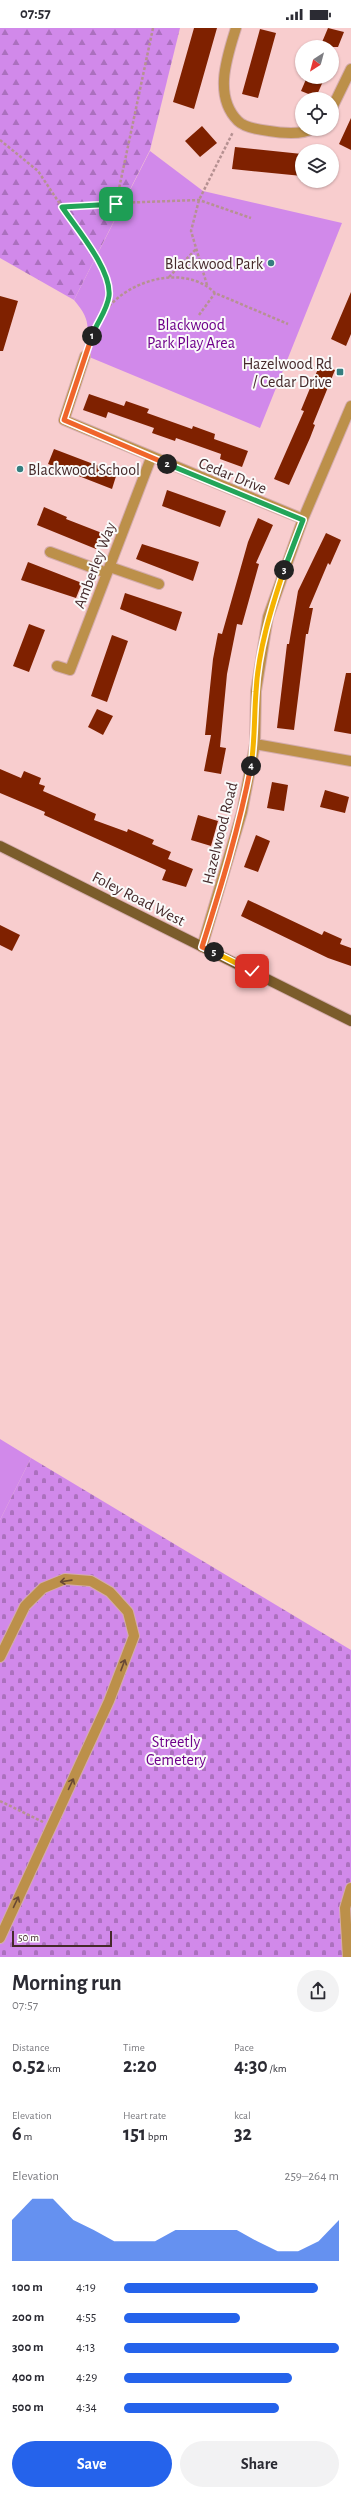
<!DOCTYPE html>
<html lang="en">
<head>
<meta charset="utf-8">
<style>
  :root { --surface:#fff; --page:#f2f2f3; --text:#2b2b33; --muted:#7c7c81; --accent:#2563eb }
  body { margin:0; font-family:"Alegreya Sans",sans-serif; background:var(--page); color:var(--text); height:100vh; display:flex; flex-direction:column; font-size:15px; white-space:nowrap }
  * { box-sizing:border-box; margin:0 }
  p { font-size:13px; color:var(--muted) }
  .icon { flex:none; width:22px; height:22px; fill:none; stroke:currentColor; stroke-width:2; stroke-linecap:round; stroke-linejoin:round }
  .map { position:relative; height:1929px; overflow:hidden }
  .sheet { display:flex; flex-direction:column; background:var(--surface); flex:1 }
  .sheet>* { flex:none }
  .needle { width:26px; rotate:216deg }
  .tools { position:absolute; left:295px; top:12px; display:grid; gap:8px }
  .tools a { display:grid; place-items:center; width:44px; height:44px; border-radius:50%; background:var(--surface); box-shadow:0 1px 3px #0004; font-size:20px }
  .scale { position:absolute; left:12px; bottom:10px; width:100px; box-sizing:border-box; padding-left:4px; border:2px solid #45292a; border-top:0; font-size:11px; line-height:14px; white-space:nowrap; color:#45292a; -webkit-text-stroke:3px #fafafa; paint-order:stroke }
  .pin { position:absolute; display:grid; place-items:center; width:34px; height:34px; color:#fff; margin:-17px; border-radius:8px; box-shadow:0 2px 6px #0006 }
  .km { position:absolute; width:20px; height:20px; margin:-10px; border-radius:50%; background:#222; color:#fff; font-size:11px; line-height:20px; text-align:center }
  .round { display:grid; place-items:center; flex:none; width:42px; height:42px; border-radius:21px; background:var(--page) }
  .headline { display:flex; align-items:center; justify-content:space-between; height:68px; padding:0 12px }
  h1 { font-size:22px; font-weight:600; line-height:30px }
  .metrics { display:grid; grid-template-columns:repeat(3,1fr); gap:6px; height:68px; padding:4px 12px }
  .metrics div { display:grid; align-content:center }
  .metrics b { font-size:20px; font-weight:600 }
  .metrics small { font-size:11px; font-weight:400 }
  .metrics p { font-size:11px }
  .chart { height:112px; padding:8px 12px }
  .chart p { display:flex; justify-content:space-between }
  .chart svg { width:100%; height:72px; margin-top:4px; fill:var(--accent); opacity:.7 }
  .action { display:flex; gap:8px; margin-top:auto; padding:8px 12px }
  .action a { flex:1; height:46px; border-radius:24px; background:var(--accent); color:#fff; font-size:16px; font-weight:600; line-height:46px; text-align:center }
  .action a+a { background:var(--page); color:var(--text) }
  ul { padding:0 12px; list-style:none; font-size:13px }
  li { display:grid; grid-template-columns:64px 48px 1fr; align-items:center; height:30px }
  li i { height:10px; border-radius:5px; background:var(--accent) }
  .status { display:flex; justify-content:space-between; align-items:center; height:28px; padding:0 20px; background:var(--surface); direction:ltr }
  .status svg { height:11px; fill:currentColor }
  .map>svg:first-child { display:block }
  .green { fill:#d189ea }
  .forest { fill:url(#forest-firs) }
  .cemetery { fill:url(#cemetery-stones) }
  .building { fill:#7f2100 }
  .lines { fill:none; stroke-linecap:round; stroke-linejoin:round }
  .minor-casing { stroke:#d4acad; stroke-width:12 }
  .major-casing { stroke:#d4acad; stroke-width:12 }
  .path { stroke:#b69192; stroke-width:2.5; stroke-dasharray:3 2; stroke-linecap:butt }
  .minor { stroke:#bc904a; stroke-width:10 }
  .major { stroke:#7b5c2b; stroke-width:10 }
  .oneway { stroke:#694834 }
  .split-1-casing { stroke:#fff; stroke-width:8 }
  .split-2-casing { stroke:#fff; stroke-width:8 }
  .split-3-casing { stroke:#fff; stroke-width:8 }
  .split-4-casing { stroke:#fff; stroke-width:8 }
  .split-5-casing { stroke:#fff; stroke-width:8 }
  .split-6-casing { stroke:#fff; stroke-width:8 }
  .split-1 { stroke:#22a559; stroke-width:5 }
  .split-2 { stroke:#f0652b; stroke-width:5 }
  .split-3 { stroke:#22a559; stroke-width:5 }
  .split-4 { stroke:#f5b400; stroke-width:5 }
  .split-5 { stroke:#f0652b; stroke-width:5 }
  .split-6 { stroke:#f5b400; stroke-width:5 }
  .poi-dot { fill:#357e7f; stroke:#fafafa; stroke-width:1.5 }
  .labels { text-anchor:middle; stroke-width:4; stroke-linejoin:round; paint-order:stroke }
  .poi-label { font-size:16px; fill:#45292a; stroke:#fafafa; text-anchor:end }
  .park-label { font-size:16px; fill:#6f008b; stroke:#fafafa }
  .street-label { font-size:16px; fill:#45292a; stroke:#fafafa }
</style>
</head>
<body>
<div class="status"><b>07:57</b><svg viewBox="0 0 49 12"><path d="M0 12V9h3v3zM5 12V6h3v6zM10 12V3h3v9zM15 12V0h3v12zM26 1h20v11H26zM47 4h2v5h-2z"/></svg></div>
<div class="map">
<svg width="351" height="1929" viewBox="0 0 351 1929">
  <defs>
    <pattern id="forest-firs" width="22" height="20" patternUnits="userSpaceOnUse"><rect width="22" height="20" fill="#d189ea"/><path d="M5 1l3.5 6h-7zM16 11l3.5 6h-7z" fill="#ab70be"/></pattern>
    <pattern id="cemetery-stones" width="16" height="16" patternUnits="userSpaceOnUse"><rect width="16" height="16" fill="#d189ea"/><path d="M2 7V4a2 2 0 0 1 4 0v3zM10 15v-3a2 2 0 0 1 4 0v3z" fill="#ab70be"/></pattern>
  </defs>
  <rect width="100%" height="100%" fill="#f8cdce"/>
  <path class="green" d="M150,123L203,163L342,195L260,400L82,326C90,301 91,292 74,272Z
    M0,1411L31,1430L0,1492Z"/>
  <path class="forest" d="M0,0H180L150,122L74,272L0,230Z"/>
  <path class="cemetery" d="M31,1430L351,1622V1929H0V1492Z"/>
  <path class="building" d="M194,0H217L194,81L173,74Z
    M328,0L344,4L338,19H320Z
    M260,1L276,5L258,70L242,66Z
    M307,49H325L316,69L301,63Z
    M351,90V122L339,116Z
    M202,98L217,115L200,129L185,113Z
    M235,119L302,126V148L232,141Z
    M351,264V306L346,318L331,311Z
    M0,268L18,273L3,323H0Z
    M320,336L335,342L313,396L315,397L310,410L289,457L274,451L304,383L301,382Z
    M89,366L124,378L126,373L149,381L147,385L192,401L193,398L215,406L214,411L248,423L242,439L220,431L221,426L176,410L175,413L152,405L154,400L108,384L106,390L83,382Z
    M54,421L117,445L112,461L48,436Z
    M167,462L226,483L220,499L162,478Z
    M44,479L67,489L66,491L102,505L96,521L37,497Z
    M258,490L273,497L256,535L259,536L242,597L237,596L227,646L220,719L226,720L221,746L204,743L211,707H205L213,631L218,605L222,606L248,514Z
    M326,505L341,512L330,537L328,535L309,580H313L308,606H306L294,702L277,700L287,616H289L298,563Z
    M142,516L199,534L193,553L136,531Z
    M28,534L82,555L76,570L21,552Z
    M125,565L182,584L176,603L120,581Z
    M29,596L45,602L29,644L13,638Z
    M112,607L128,613L107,674L91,668Z
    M346,645H351V706L334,703Z
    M97,681L113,688L103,707L88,699Z
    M0,741L21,750L24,743L41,750L39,756L45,758L43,763L96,786L94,792L127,804L128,801L154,812L152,816L171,824L168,831L193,841L186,859L162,852L166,842L44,787L45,784L0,765Z
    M272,754L288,757L284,783L267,780Z
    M325,762L349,769L345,785L320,779Z
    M198,787L218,793L211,818L191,812Z
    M256,807L270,813L258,844L244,839Z
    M248,872L322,907L324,903L342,911L340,916L351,920V938L328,930L241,888Z
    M0,897L20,907L12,923L0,917Z"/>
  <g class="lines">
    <g class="minor-casing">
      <path id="minor" d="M236,0C227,29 213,68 238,93C245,100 260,102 269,103C280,105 302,107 312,101
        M332,80L351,41
        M85,328L64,392L303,491
        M50,524L107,545
        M110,539L159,556
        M57,638L70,642L151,430
        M255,716L351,733
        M202,919L242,784L255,716L256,663L268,589L303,491L351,378
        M0,1629L25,1578L43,1560L65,1551L91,1553L110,1564L128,1584L134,1608L109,1673L0,1910
        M348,1929L345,1880L351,1860"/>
    </g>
    <g class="major-casing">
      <path id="major" d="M0,818L351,993"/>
    </g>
    <path class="path" d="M153,0L116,175L199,172L251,190
      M0,112L38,143L96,230L108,256L109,267L105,283
      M62,179L116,175
      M169,249L196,221
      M207,257L191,203L199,172L233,104
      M199,287L215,265
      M89,318C93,306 97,295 104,285C126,252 185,235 215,265L288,296
      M0,1773L43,1794"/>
    <use href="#minor" class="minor"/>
    <use href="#major" class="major"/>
  </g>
  <defs><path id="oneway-shaft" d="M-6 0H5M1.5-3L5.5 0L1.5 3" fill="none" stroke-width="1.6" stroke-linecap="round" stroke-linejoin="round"/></defs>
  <g class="oneway">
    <use href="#oneway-shaft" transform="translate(66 1553) rotate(172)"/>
    <use href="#oneway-shaft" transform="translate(123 1637) rotate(-69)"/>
    <use href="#oneway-shaft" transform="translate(71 1756) rotate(-65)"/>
    <use href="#oneway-shaft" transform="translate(16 1874) rotate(-65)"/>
  </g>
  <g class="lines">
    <g class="split-1-casing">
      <path id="split-1" d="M92,308C97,294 107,283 109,268C112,242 76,200 62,179L116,176"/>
    </g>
    <g class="split-2-casing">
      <path id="split-2" d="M92,308L64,392L167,436"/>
    </g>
    <g class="split-3-casing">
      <path id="split-3" d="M167,436L303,492L284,542"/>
    </g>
    <g class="split-4-casing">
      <path id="split-4" d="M251,738C255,713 254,689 256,664C258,623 271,581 284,542"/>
    </g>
    <g class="split-5-casing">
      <path id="split-5" d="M214,924L202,919C221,859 239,800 251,738"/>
    </g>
    <g class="split-6-casing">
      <path id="split-6" d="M214,924L252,943"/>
    </g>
    <use href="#split-1" class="split-1"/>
    <use href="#split-2" class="split-2"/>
    <use href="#split-3" class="split-3"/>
    <use href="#split-4" class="split-4"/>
    <use href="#split-5" class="split-5"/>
    <use href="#split-6" class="split-6"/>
  </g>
  <g class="poi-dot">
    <circle cx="271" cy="235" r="4"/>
    <rect x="336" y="340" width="8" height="8" rx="2"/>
    <circle cx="20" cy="441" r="4"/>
  </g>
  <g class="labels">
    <g class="poi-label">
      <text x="263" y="241">Blackwood Park</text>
      <text x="332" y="341">Hazelwood Rd<tspan x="332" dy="18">/ Cedar Drive</tspan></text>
      <text x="28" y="447" text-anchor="start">Blackwood School</text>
    </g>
    <g class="park-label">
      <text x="191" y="302">Blackwood<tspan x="191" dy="18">Park Play Area</tspan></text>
      <text x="176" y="1719">Streetly<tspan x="176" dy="18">Cemetery</tspan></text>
    </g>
    <g class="street-label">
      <text transform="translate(233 447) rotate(22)" y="6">Cedar Drive</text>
      <text transform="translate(94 537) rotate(-69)" y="6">Amberley Way</text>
      <text transform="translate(219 805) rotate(-76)" y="6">Hazelwood Road</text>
      <text transform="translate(139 870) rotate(27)" y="6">Foley Road West</text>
    </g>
  </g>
</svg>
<div class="tools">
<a><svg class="needle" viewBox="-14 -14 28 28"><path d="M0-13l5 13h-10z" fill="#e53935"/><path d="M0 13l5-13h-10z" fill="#7c7c81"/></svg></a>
<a><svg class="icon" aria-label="locate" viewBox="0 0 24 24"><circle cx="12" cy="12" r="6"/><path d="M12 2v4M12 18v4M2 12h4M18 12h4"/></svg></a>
<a><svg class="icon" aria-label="layers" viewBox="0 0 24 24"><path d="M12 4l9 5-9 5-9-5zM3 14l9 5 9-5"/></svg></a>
</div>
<div class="scale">50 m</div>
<div class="pin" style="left:116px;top:176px;background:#1e9e55"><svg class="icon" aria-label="arrive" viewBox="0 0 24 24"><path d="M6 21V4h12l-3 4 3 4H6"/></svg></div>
<div class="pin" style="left:252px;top:943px;background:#d93025"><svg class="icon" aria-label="check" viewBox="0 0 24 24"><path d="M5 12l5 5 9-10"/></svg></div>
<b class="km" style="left:92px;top:308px">1</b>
<b class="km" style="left:167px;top:436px">2</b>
<b class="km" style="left:284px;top:542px">3</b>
<b class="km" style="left:251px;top:738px">4</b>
<b class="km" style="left:214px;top:924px">5</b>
</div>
<section class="sheet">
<div class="headline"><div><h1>Morning run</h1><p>07:57</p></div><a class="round"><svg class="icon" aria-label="share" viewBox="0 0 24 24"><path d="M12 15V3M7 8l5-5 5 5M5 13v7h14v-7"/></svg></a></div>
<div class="metrics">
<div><p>Distance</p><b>0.52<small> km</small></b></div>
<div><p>Time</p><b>2:20</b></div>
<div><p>Pace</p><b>4:30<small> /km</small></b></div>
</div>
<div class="metrics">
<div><p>Elevation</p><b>6<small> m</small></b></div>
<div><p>Heart rate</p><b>151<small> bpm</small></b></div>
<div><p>kcal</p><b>32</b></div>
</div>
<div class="chart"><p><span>Elevation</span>259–264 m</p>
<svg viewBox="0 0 160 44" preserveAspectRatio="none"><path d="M0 44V19L10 6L20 6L30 19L40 25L50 32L60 32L70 32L80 25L90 25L100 25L110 25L120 32L130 38L140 38L150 32L160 19V44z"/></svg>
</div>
<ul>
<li><b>100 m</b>4:19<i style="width:90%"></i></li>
<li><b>200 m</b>4:55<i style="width:54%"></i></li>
<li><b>300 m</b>4:13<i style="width:100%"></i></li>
<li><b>400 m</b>4:29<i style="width:78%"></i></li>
<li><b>500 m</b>4:34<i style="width:72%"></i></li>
</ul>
<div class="action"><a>Save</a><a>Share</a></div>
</section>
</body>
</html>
